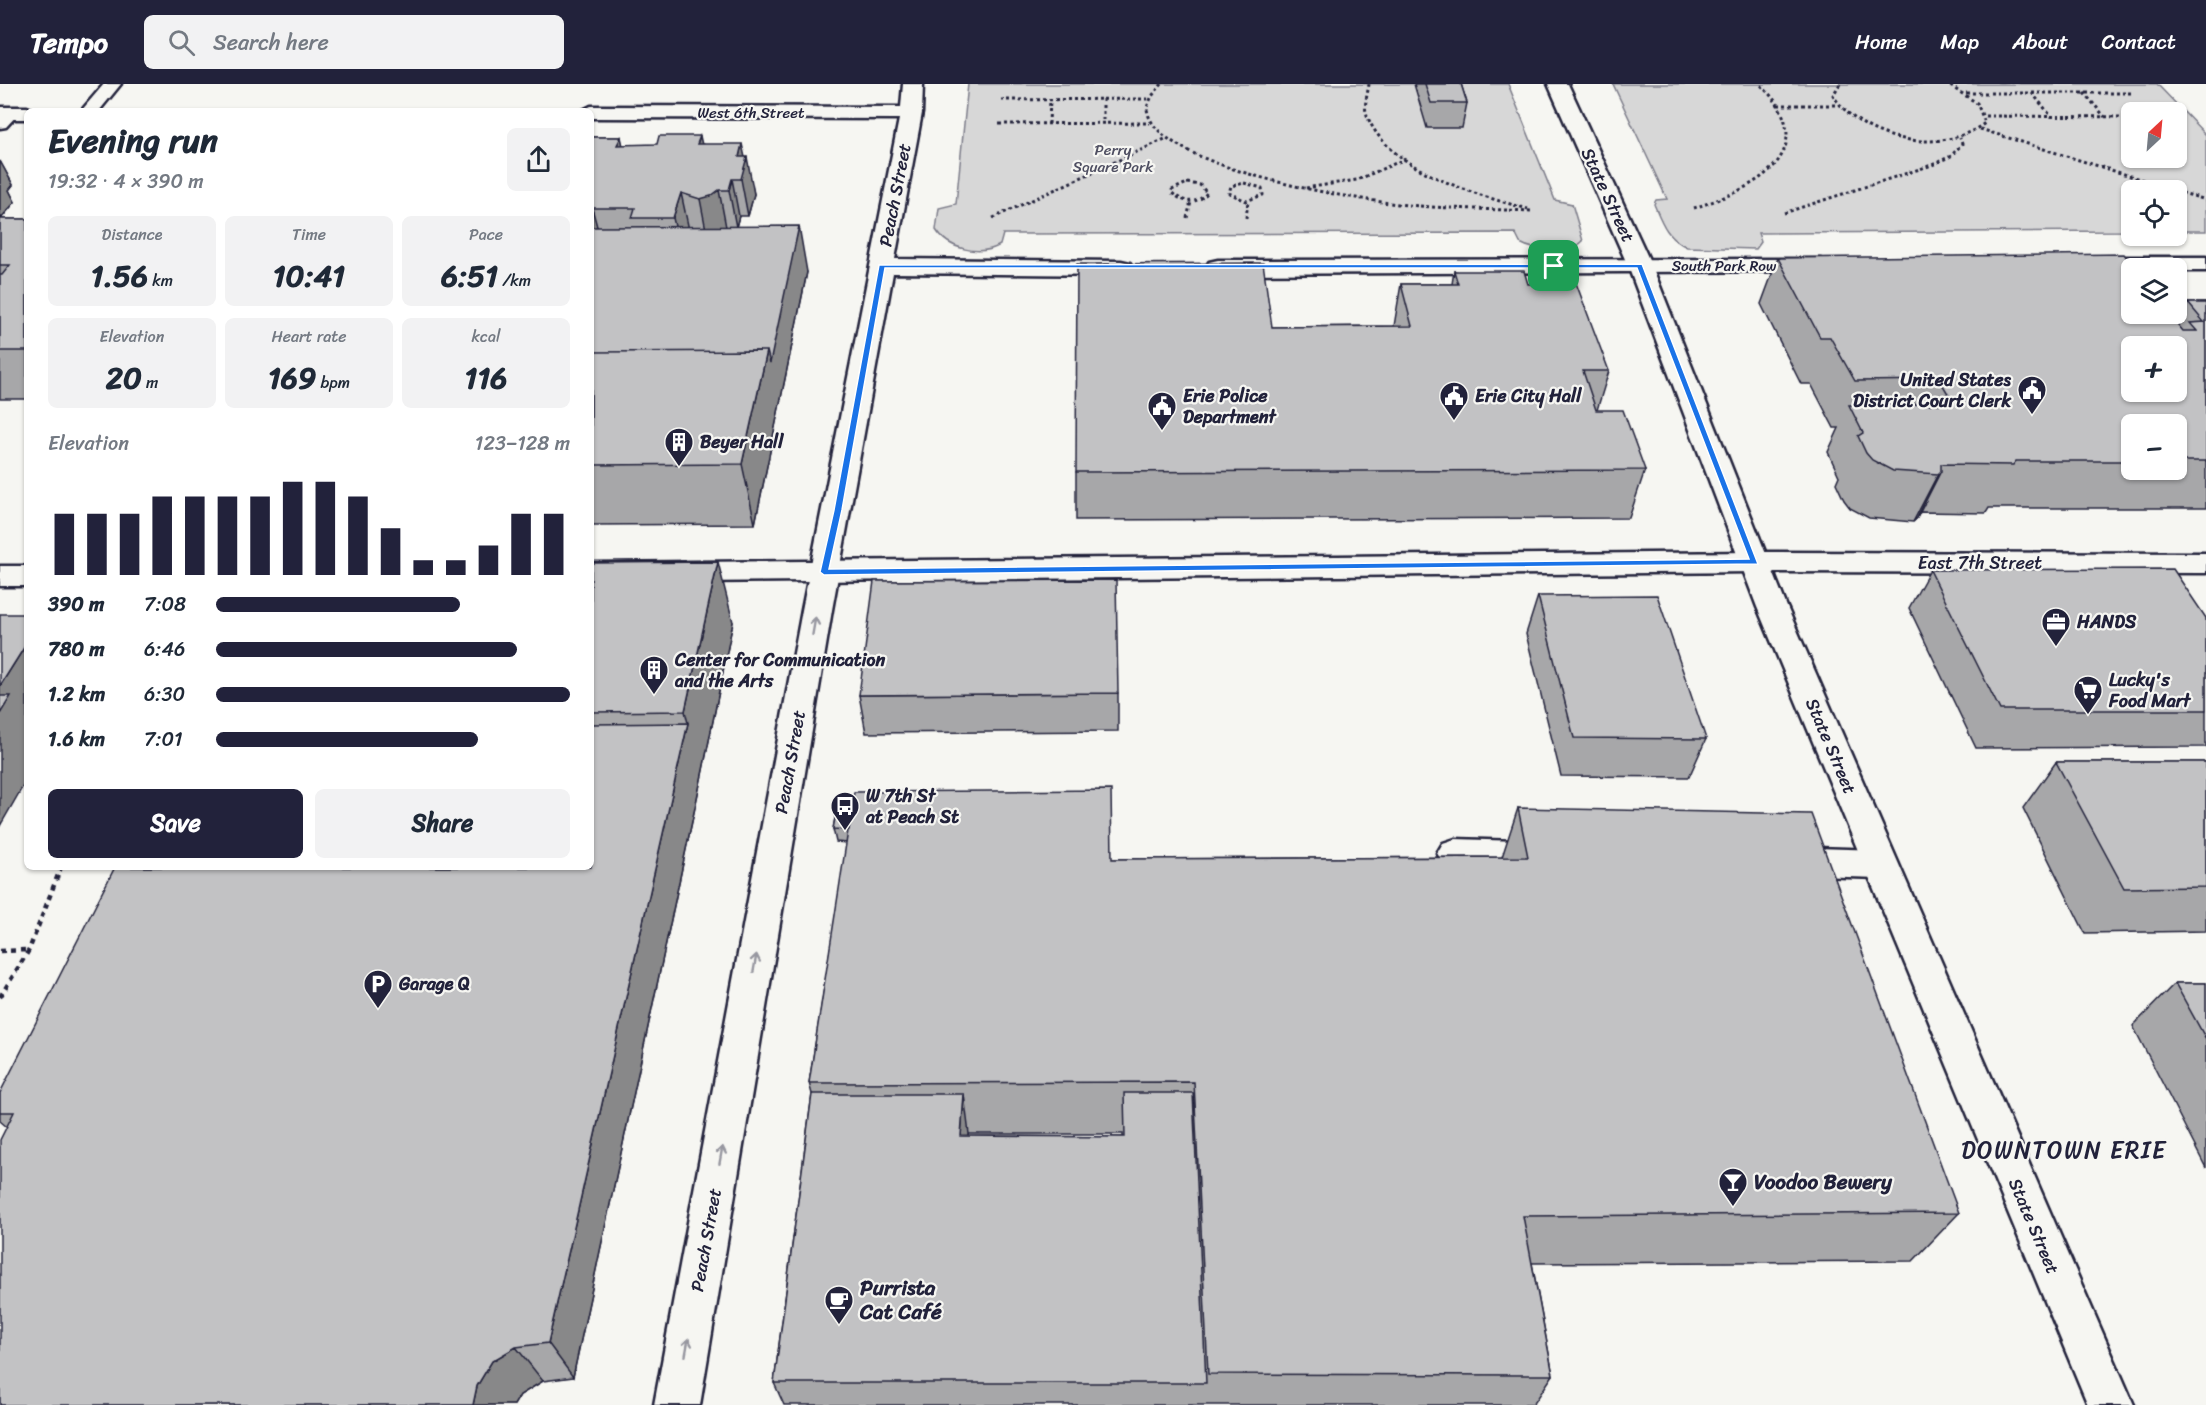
<!DOCTYPE html>
<html lang="en">
<head>
<meta charset="utf-8">
<style>
  :root { --surface:#fff; --page:#f2f2f3; --text:#1f2937; --muted:#747a83; --accent:#22223b }
  body { margin:0; font-family:Sriracha,sans-serif; background:var(--page); color:var(--text); height:100vh; display:flex; flex-direction:column; font-size:22px; white-space:nowrap }
  * { box-sizing:border-box; margin:0 }
  p { font-size:20px; color:var(--muted) }
  .icon { flex:none; width:33px; height:33px; fill:none; stroke:currentColor; stroke-width:2; stroke-linecap:round; stroke-linejoin:round }
  .map { position:relative; flex:1; overflow:hidden }
  .sheet { position:absolute; left:24px; top:24px; width:570px; height:762px; display:flex; flex-direction:column; background:var(--surface); border-radius:9px; box-shadow:0 2px 4px #0004 }
  .sheet>* { flex:none }
  .needle { width:39px; rotate:26deg }
  .controls { position:absolute; left:2121px; top:18px; display:grid; gap:12px }
  .controls a { display:grid; place-items:center; width:66px; height:66px; border-radius:9px; background:var(--surface); box-shadow:0 2px 4px #0004; font-size:30px }
  .pin { position:absolute; display:grid; place-items:center; width:51px; height:51px; color:#fff; margin:-26px; border-radius:12px; box-shadow:0 3px 9px #0006 }
  .round { display:grid; place-items:center; flex:none; width:63px; height:63px; border-radius:9px; background:var(--page) }
  .head { display:flex; align-items:center; justify-content:space-between; height:102px; padding:0 24px }
  h1 { font-size:33px; font-weight:800; line-height:45px }
  .stats { display:grid; grid-template-columns:repeat(3,1fr); gap:9px; height:102px; padding:6px 24px }
  .stats div { display:grid; align-content:center; border-radius:9px; background:var(--page); text-align:center }
  .stats b { font-size:30px; font-weight:800 }
  .stats small { font-size:16px; font-weight:400 }
  .stats p { font-size:16px }
  .chart { height:168px; padding:12px 24px }
  .chart p { display:flex; justify-content:space-between }
  .chart svg { width:100%; height:108px; margin-top:6px; stroke:var(--accent); stroke-width:6 }
  .cta { display:flex; gap:12px; margin-top:auto; padding:12px 24px }
  .cta a { flex:1; height:69px; border-radius:9px; background:var(--accent); color:#fff; font-size:24px; font-weight:800; line-height:69px; text-align:center }
  .cta a+a { background:var(--page); color:var(--text) }
  ul { padding:0 24px; list-style:none; font-size:20px }
  li { display:grid; grid-template-columns:96px 72px 1fr; align-items:center; height:45px }
  li i { height:15px; border-radius:8px; background:var(--accent) }
  header { display:flex; align-items:center; gap:36px; box-sizing:border-box; height:84px; padding:0 30px; background:var(--accent); color:#fff }
  header strong { font-size:28px }
  nav { display:flex; gap:33px; margin-inline-start:auto; font-size:21px }
  .search { width:420px; height:54px; background:var(--page); display:flex; align-items:center; gap:15px; box-sizing:border-box; padding:0 21px; border-radius:9px; color:var(--muted); font-size:22px }
  .map>svg:first-child { display:block }
  .green { fill:#d7d7d7; stroke:#7c7c89; stroke-width:1.5; fill-rule:evenodd }
  .lines { fill:none; stroke-linecap:round; stroke-linejoin:round }
  .lane-casing { stroke:#22223b; stroke-width:5 }
  .street-casing { stroke:#22223b; stroke-width:5 }
  .secondary-casing { stroke:#22223b; stroke-width:5 }
  .primary-casing { stroke:#22223b; stroke-width:5 }
  .path-far2 { stroke:#22223b; stroke-width:3; stroke-dasharray:3 3; stroke-linecap:butt }
  .path-far1 { stroke:#22223b; stroke-width:4; stroke-dasharray:4.5 4.5; stroke-linecap:butt }
  .path { stroke:#22223b; stroke-width:4.5; stroke-dasharray:5 5; stroke-linecap:butt }
  .lane { fill:#f6f6f2; fill-rule:evenodd }
  .street { fill:#f6f6f2; fill-rule:evenodd }
  .secondary { fill:#f6f6f2; fill-rule:evenodd }
  .primary { fill:#f6f6f2; fill-rule:evenodd }
  .wall { fill:#a7a7a9; stroke:#22223b; stroke-width:1.5; fill-rule:evenodd }
  .shaded-wall { fill:#888889; stroke:#22223b; stroke-width:1.5 }
  .building { fill:#c2c2c4; stroke:#22223b; stroke-width:1.5; fill-rule:evenodd }
  .oneway { stroke:#9797a0 }
  .route { fill:#1a73e8; stroke:#fff; stroke-width:1.5; fill-rule:evenodd }
  .labels { text-anchor:middle; stroke-width:4.5; stroke-linejoin:round; paint-order:stroke }
  .far-street-label { font-size:15px; fill:#22223b; stroke:#f6f6f2 }
  .far-park-label { font-size:15px; fill:#4f4f62; stroke:#f6f6f2 }
  .street-label { font-size:18px; fill:#22223b; stroke:#f6f6f2 }
  .poi-label { font-size:18px; font-weight:bold; fill:#22223b; stroke:#f6f6f2; text-anchor:start }
  .near-poi-label { font-size:21px; font-weight:bold; fill:#22223b; stroke:#f6f6f2; text-anchor:start }
  .near-neighbourhood-label { font-size:24px; letter-spacing:1.5px; fill:#22223b; stroke:#f6f6f2 }
</style>
</head>
<body>
<header>
<strong>Tempo</strong>
<div class="search"><svg class="icon" aria-label="search" viewBox="0 0 24 24"><circle cx="10" cy="10" r="6"/><path d="M15 15l6 6"/></svg>Search here</div>
<nav><a>Home</a><a>Map</a><a>About</a><a>Contact</a></nav>
</header>
<div class="map">
<svg width="2206" height="1321" viewBox="0 0 2206 1321">
  <rect width="100%" height="100%" fill="#f6f6f2"/>
  <filter id="ink" filterUnits="userSpaceOnUse"><feTurbulence type="fractalNoise" baseFrequency=".0167" numOctaves="2"/><feDisplacementMap in="SourceGraphic" scale="12" xChannelSelector="R" yChannelSelector="G"/><feConvolveMatrix kernelMatrix="1 2 1 2 8 2 1 2 1" color-interpolation-filters="sRGB"/></filter>
  <g filter="url(#ink)">
    <path class="green" d="M968,0H1508L1555,116L1572,120L1583,157C1570,170 1536,168 1520,159L1515,149L1003,150L1000,161C980,173 948,165 936,146L939,124L956,120Z
      M1613,0H2157L2206,51V147H2177L2176,106H2132L2131,147L1758,149L1761,158L1756,165L1687,163C1667,154 1662,139 1654,120L1656,116L1667,115ZM2132,28H2176V74H2132Z"/>
    <g class="lines">
      <g class="lane-casing">
        <path id="lane" d="M104,0H121L99,27H81Z
          M10,24L19,29L6,43L0,44V29Z"/>
      </g>
      <g class="street-casing">
        <path id="street" d="M1755,468L2206,469V489L1755,488L591,499V479Z
          M0,482H27V502H0Z
          M1455,755L1548,758L1560,762L1566,772L1560,782L1548,786L1455,783L1443,779L1437,769L1443,759Z
          M1783,763L1880,766L1892,770L1898,780L1892,790L1880,794L1783,791L1771,787L1765,777L1771,767Z"/>
      </g>
      <g class="secondary-casing">
        <path id="secondary" d="M903,0H923L922,29L895,175L1121,177L1130,179L1133,184L1130,189L1121,191L893,189L832,526L700,1321H654L802,526L899,35L591,34V27H581L591,22L901,23Z
          M0,23H27L36,27H27V35H0Z
          M2088,173H2206V187H2176V184H2132V187L2079,185L2076,180L2079,175Z
          M1820,175L1829,177L1832,182L1829,187L1218,190L1209,188L1206,183L1209,178L1218,176Z"/>
      </g>
      <g class="primary-casing">
        <path id="primary" d="M1548,0H1568L1652,182L1787,523L2134,1321H2088L1757,523L1628,182Z"/>
      </g>
      <path class="path-far2" d="M1162,0L1152,12L1147,23C1148,82 1351,115 1398,120C1442,125 1487,125 1531,127
        M1369,0C1368,8 1364,20 1366,28C1383,85 1477,111 1528,125
        M1840,0L1833,11C1862,58 1941,72 1985,39L1977,19L1947,0
        M1966,9H2132
        M2032,9L2052,33
        M2084,9L2105,33
        M1103,15V39
        M1001,16L1148,15
        M1778,21H1836
        M1985,32L2132,33
        M999,40L1150,39
        M1049,40L1050,15
        M1980,45L2175,106
        M1187,99L1200,101L1207,109C1196,121 1184,119 1172,109V106Z
        M1244,99L1262,104L1263,111L1246,117L1229,109L1231,102Z
        M1306,104L1357,96L1405,75
        M2176,107L2206,116
        M1694,124C1736,110 1810,83 1780,25C1776,16 1767,8 1760,0
        M1784,129L1932,81L1951,72L1962,60L1960,54
        M993,134L1167,54
        M1187,134L1191,118
        M1246,134L1248,117"/>
      <path class="path-far1" d="M24,701L27,700"/>
      <path class="path" d="M0,867L28,866
        M0,913L29,866L61,783"/>
      <use href="#lane" class="lane"/>
      <use href="#street" class="street"/>
      <use href="#secondary" class="secondary"/>
      <use href="#primary" class="primary"/>
    </g>
    <path class="wall" d="M1414,0H1461L1467,19L1462,44H1427Z
      M591,53H621L622,61L702,60L745,73L754,110L748,132H739L736,143L807,188L755,440L591,441Z
      M0,77L13,101L9,106L15,118L1,135H27V315H0Z
      M1778,174L2176,238L2188,219H2206V424H1989L1986,429L1920,428L1917,434L1913,438L1869,434L1850,424L1844,416L1836,399L1839,392L1828,368L1839,344H1834L1811,300H1801L1761,220ZM2132,340H2176V386H2132Z
      M1454,187L1528,200L1609,287L1597,326L1645,386L1629,434L1076,436V388L1272,243L1394,242L1401,200H1452Z
      M591,479L733,538L703,686L573,1293L543,1297L520,1311L514,1321H0L7,1043L0,1037V1009L591,783Z
      M1930,486L2206,534V663L1976,664L1909,524Z
      M1538,512L1706,655L1689,693L1561,692L1526,550Z
      M1118,609V647L866,649L859,611Z
      M2056,678H2206V847L2085,849L2023,724Z
      M838,718L1112,775L1502,773L1518,724L1959,1129L1913,1177L1532,1179L1553,1291L1533,1321H784L774,1299L812,1010L809,999L847,759L836,758L833,745ZM969,1050H1123V1053L969,1052Z
      M2175,899H2206V1084L2133,942Z"/>
    <path class="shaded-wall" d="M700,52L708,88L697,60Z
      M621,53L629,89L617,61Z
      M742,60L746,78L747,73L754,110L748,132L741,95L739,73Z
      M0,77L13,101L9,106L15,118L0,135Z
      M732,95L739,132L736,143L729,106Z
      M719,106L726,143L707,151L700,115Z
      M681,109L689,146L682,171L673,134Z
      M592,124L602,161L591,154Z
      M799,142L807,188L755,440L742,380L767,267Z
      M1941,387L1917,434L1913,438L1938,390Z
      M718,478L733,538L703,686L573,1293L548,1259L688,639L685,627Z
      M27,559V695L0,742V602Z
      M964,1010L969,1050L967,1092L961,1052Z
      M516,1263L543,1297L520,1311L514,1321H473L477,1302L492,1277Z"/>
    <path class="building" d="M1425,0H1461L1467,19H1431Z
      M659,52H700L697,60H742L739,73H747L741,95H732L729,106H719L711,112L700,115L681,109L673,134H632L635,124H592L591,126V53H621L617,61L657,60Z
      M0,135H27V267H0V191H2L10,181H0Z
      M799,142L770,279L767,267L591,268V143Z
      M2124,170L2135,184H2132V230H2169L2183,247H2197L2190,239L2204,238L2188,219H2206V377H2176V340H2132V377H2016L2013,381L1941,380V387L1938,390L1893,387L1872,376L1866,369L1858,352L1863,349L1849,321L1950,320V313L1940,296L1855,297L1830,253H1820L1778,174ZM2132,262H2176V308H2132Z
      M1263,179L1272,243L1412,242L1401,200H1458L1454,187H1524L1528,200L1576,199L1609,287H1583L1596,326H1623L1645,386L1076,388L1077,180Z
      M767,267L742,380L591,381V268Z
      M718,478L685,627L591,628V479Z
      M2173,485L2206,534V626H2000L1930,486Z
      M1116,496L1118,609L859,611L874,497Z
      M1657,511L1706,655L1574,654L1538,512Z
      M0,530H27V559L0,602Z
      M0,612H11L0,630Z
      M688,639L548,1259L516,1263L492,1277L477,1302L473,1321H0V1056L14,1028H0V1009L115,783H591V640Z
      M2056,678H2206V803L2124,804Z
      M1111,706L1112,775L1528,773L1518,724L1811,730L1959,1129L1523,1132L1553,1291L1208,1290L1194,998L809,999L854,708Z
      M838,718L853,719L849,746L833,745Z
      M2175,899H2206V955Z
      M1124,1009H1193L1206,1299H774L812,1010H964L961,1052L1125,1053Z"/>
    <defs><path id="oneway-shaft" d="M-6 0H5M1.5-3L5.5 0L1.5 3" fill="none" stroke-width="1.6" stroke-linecap="round" stroke-linejoin="round" transform="scale(1.5)"/></defs>
    <g class="oneway">
      <use href="#oneway-shaft" transform="translate(814 542) rotate(-80)"/>
      <use href="#oneway-shaft" transform="translate(755 879) rotate(-80)"/>
      <use href="#oneway-shaft" transform="translate(721 1071) rotate(-80)"/>
      <use href="#oneway-shaft" transform="translate(687 1263) rotate(-80)"/>
    </g>
  </g>
  <path class="route" d="M1642,180L1758,480L824,491L820,488L834,426L879,181ZM885,184H1637L1749,475L829,485L842,426Z"/>
  <defs>
    <g id="civic-pin" transform="scale(1.5)"><path d="M0 17L-7.5 6A9.5 9.5 0 1 1 7.5 6Z" fill="#22223b" stroke="#f6f6f2"/><path d="M-.6-6.5H3V-4.5H.6V-3L4-1V1h2V6H-6V1h2V-1L-.6-3ZM-1.2 2.5V6h2.4V2.5Z" fill="#fff"/></g>
    <g id="building-pin" transform="scale(1.5)"><path d="M0 17L-7.5 6A9.5 9.5 0 1 1 7.5 6Z" fill="#22223b" stroke="#f6f6f2"/><path d="M-4-6H4V6H1V3H-1V6H-4ZM-2.5-4.3h1.7v1.8h-1.7ZM.8-4.3h1.7v1.8H.8ZM-2.5-1h1.7V.8h-1.7ZM.8-1h1.7V.8H.8Z" fill="#fff"/></g>
    <g id="office-pin" transform="scale(1.5)"><path d="M0 17L-7.5 6A9.5 9.5 0 1 1 7.5 6Z" fill="#22223b" stroke="#f6f6f2"/><path d="M-6-3h4V-5.5h4V-3h4V5H-6ZM-1-4.5V-3h2v-1.5ZM-6 0V1H6V0Z" fill="#fff"/></g>
    <g id="supermarket-pin" transform="scale(1.5)"><path d="M0 17L-7.5 6A9.5 9.5 0 1 1 7.5 6Z" fill="#22223b" stroke="#f6f6f2"/><path d="M-6-5.5h2.5l.6 2H6L4.5 2H-2.5L-4.4-4H-6ZM-1.5 3.2a1.3 1.3 0 1 0 .1 0ZM3 3.2a1.3 1.3 0 1 0 .1 0Z" fill="#fff"/></g>
    <g id="bus-pin" transform="scale(1.5)"><path d="M0 17L-7.5 6A9.5 9.5 0 1 1 7.5 6Z" fill="#22223b" stroke="#f6f6f2"/><path d="M-5-6H5V4H4V6H2V4H-2V6H-4V4H-5ZM-3.5-4V0h7V-4ZM-3.5 1.2v1.5H-2V1.2ZM2 1.2v1.5H3.5V1.2Z" fill="#fff"/></g>
    <g id="parking-pin" transform="scale(1.5)"><path d="M0 17L-7.5 6A9.5 9.5 0 1 1 7.5 6Z" fill="#22223b" stroke="#f6f6f2"/><path d="M-3.5-5.5H1a3.5 3.5 0 0 1 0 7H-1V5.5H-3.5ZM-1-3.4V-.6H.8a1.4 1.4 0 0 0 0-2.8Z" fill="#fff"/></g>
    <g id="bar-pin" transform="scale(1.5)"><path d="M0 17L-7.5 6A9.5 9.5 0 1 1 7.5 6Z" fill="#22223b" stroke="#f6f6f2"/><path d="M-6-5H6L.8 .8V4.5H3.5V6h-7V4.5H-.8V.8Z" fill="#fff"/></g>
    <g id="cafe-pin" transform="scale(1.5)"><path d="M0 17L-7.5 6A9.5 9.5 0 1 1 7.5 6Z" fill="#22223b" stroke="#f6f6f2"/><path d="M-5.5-4.5H6V0H3Q3 3.5 0 3.5H-2.5Q-5.5 3.5-5.5 0ZM3-3.2v2h1.7v-2ZM-6 4.5H4V6H-6Z" fill="#fff"/></g>
  </defs>
  <g fill-rule="evenodd">
    <use href="#civic-pin" x="2032" y="306"/>
    <use href="#civic-pin" x="1454" y="312"/>
    <use href="#civic-pin" x="1162" y="322"/>
    <use href="#building-pin" x="679" y="358"/>
    <use href="#office-pin" x="2056" y="538"/>
    <use href="#building-pin" x="654" y="586"/>
    <use href="#supermarket-pin" x="2088" y="606"/>
    <use href="#bus-pin" x="845" y="722"/>
    <use href="#parking-pin" x="378" y="900"/>
    <use href="#bar-pin" x="1733" y="1098"/>
    <use href="#cafe-pin" x="839" y="1216"/>
  </g>
  <g class="labels">
    <g class="far-street-label">
      <text x="751" y="34">West 6th Street</text>
      <text x="1724" y="187">South Park Row</text>
    </g>
    <g class="far-park-label">
      <text x="1113" y="71">Perry<tspan x="1113" dy="17">Square Park</tspan></text>
    </g>
    <g class="street-label">
      <text transform="translate(895 111) rotate(-79)" y="6">Peach Street</text>
      <text transform="translate(1608 111) rotate(65)" y="6">State Street</text>
      <text x="1980" y="485">East 7th Street</text>
      <text transform="translate(1831 662) rotate(67)" y="6">State Street</text>
      <text transform="translate(790 678) rotate(-80)" y="6">Peach Street</text>
      <text transform="translate(2034 1142) rotate(67)" y="6">State Street</text>
      <text transform="translate(706 1156) rotate(-80)" y="6">Peach Street</text>
    </g>
    <g class="poi-label">
      <text x="2011" y="302" text-anchor="end">United States<tspan x="2011" dy="21">District Court Clerk</tspan></text>
      <text x="1183" y="318">Erie Police<tspan x="1183" dy="21">Department</tspan></text>
      <text x="1475" y="318">Erie City Hall</text>
      <text x="700" y="364">Beyer Hall</text>
      <text x="2077" y="544">HANDS</text>
      <text x="675" y="582">Center for Communication<tspan x="675" dy="21">and the Arts</tspan></text>
      <text x="2109" y="602">Lucky's<tspan x="2109" dy="21">Food Mart</tspan></text>
      <text x="866" y="718">W 7th St<tspan x="866" dy="21">at Peach St</tspan></text>
      <text x="399" y="906">Garage Q</text>
    </g>
    <g class="near-poi-label">
      <text x="1754" y="1105">Voodoo Bewery</text>
      <text x="860" y="1211">Purrista<tspan x="860" dy="24">Cat Café</tspan></text>
    </g>
    <g class="near-neighbourhood-label">
      <text x="2064" y="1074">DOWNTOWN ERIE</text>
    </g>
  </g>
</svg>
<div class="controls">
<a><svg class="needle" viewBox="-14 -14 28 28"><path d="M0-13l5 13h-10z" fill="#e53935"/><path d="M0 13l5-13h-10z" fill="#747a83"/></svg></a>
<a><svg class="icon" aria-label="locate" viewBox="0 0 24 24"><circle cx="12" cy="12" r="6"/><path d="M12 2v4M12 18v4M2 12h4M18 12h4"/></svg></a>
<a><svg class="icon" aria-label="layers" viewBox="0 0 24 24"><path d="M12 4l9 5-9 5-9-5zM3 14l9 5 9-5"/></svg></a>
<a>+</a>
<a>−</a>
</div>
<div class="pin" style="left:1554px;top:182px;background:#1e9e55"><svg class="icon" aria-label="arrive" viewBox="0 0 24 24"><path d="M6 21V4h12l-3 4 3 4H6"/></svg></div>
<section class="sheet">
<div class="head"><div><h1>Evening run</h1><p>19:32 · 4 × 390 m</p></div><a class="round"><svg class="icon" aria-label="share" viewBox="0 0 24 24"><path d="M12 15V3M7 8l5-5 5 5M5 13v7h14v-7"/></svg></a></div>
<div class="stats">
<div><p>Distance</p><b>1.56<small> km</small></b></div>
<div><p>Time</p><b>10:41</b></div>
<div><p>Pace</p><b>6:51<small> /km</small></b></div>
</div>
<div class="stats">
<div><p>Elevation</p><b>20<small> m</small></b></div>
<div><p>Heart rate</p><b>169<small> bpm</small></b></div>
<div><p>kcal</p><b>116</b></div>
</div>
<div class="chart"><p><span>Elevation</span>123–128 m</p>
<svg viewBox="0 0 160 44" preserveAspectRatio="none"><path d="M5 44V19M15 44V19M25 44V19M35 44V12M45 44V12M55 44V12M65 44V12M75 44V6M85 44V6M95 44V12M105 44V25M115 44V38M125 44V38M135 44V32M145 44V19M155 44V19"/></svg>
</div>
<ul>
<li><b>390 m</b>7:08<i style="width:69%"></i></li>
<li><b>780 m</b>6:46<i style="width:85%"></i></li>
<li><b>1.2 km</b>6:30<i style="width:100%"></i></li>
<li><b>1.6 km</b>7:01<i style="width:74%"></i></li>
</ul>
<div class="cta"><a>Save</a><a>Share</a></div>
</section>
</div>
</body>
</html>
